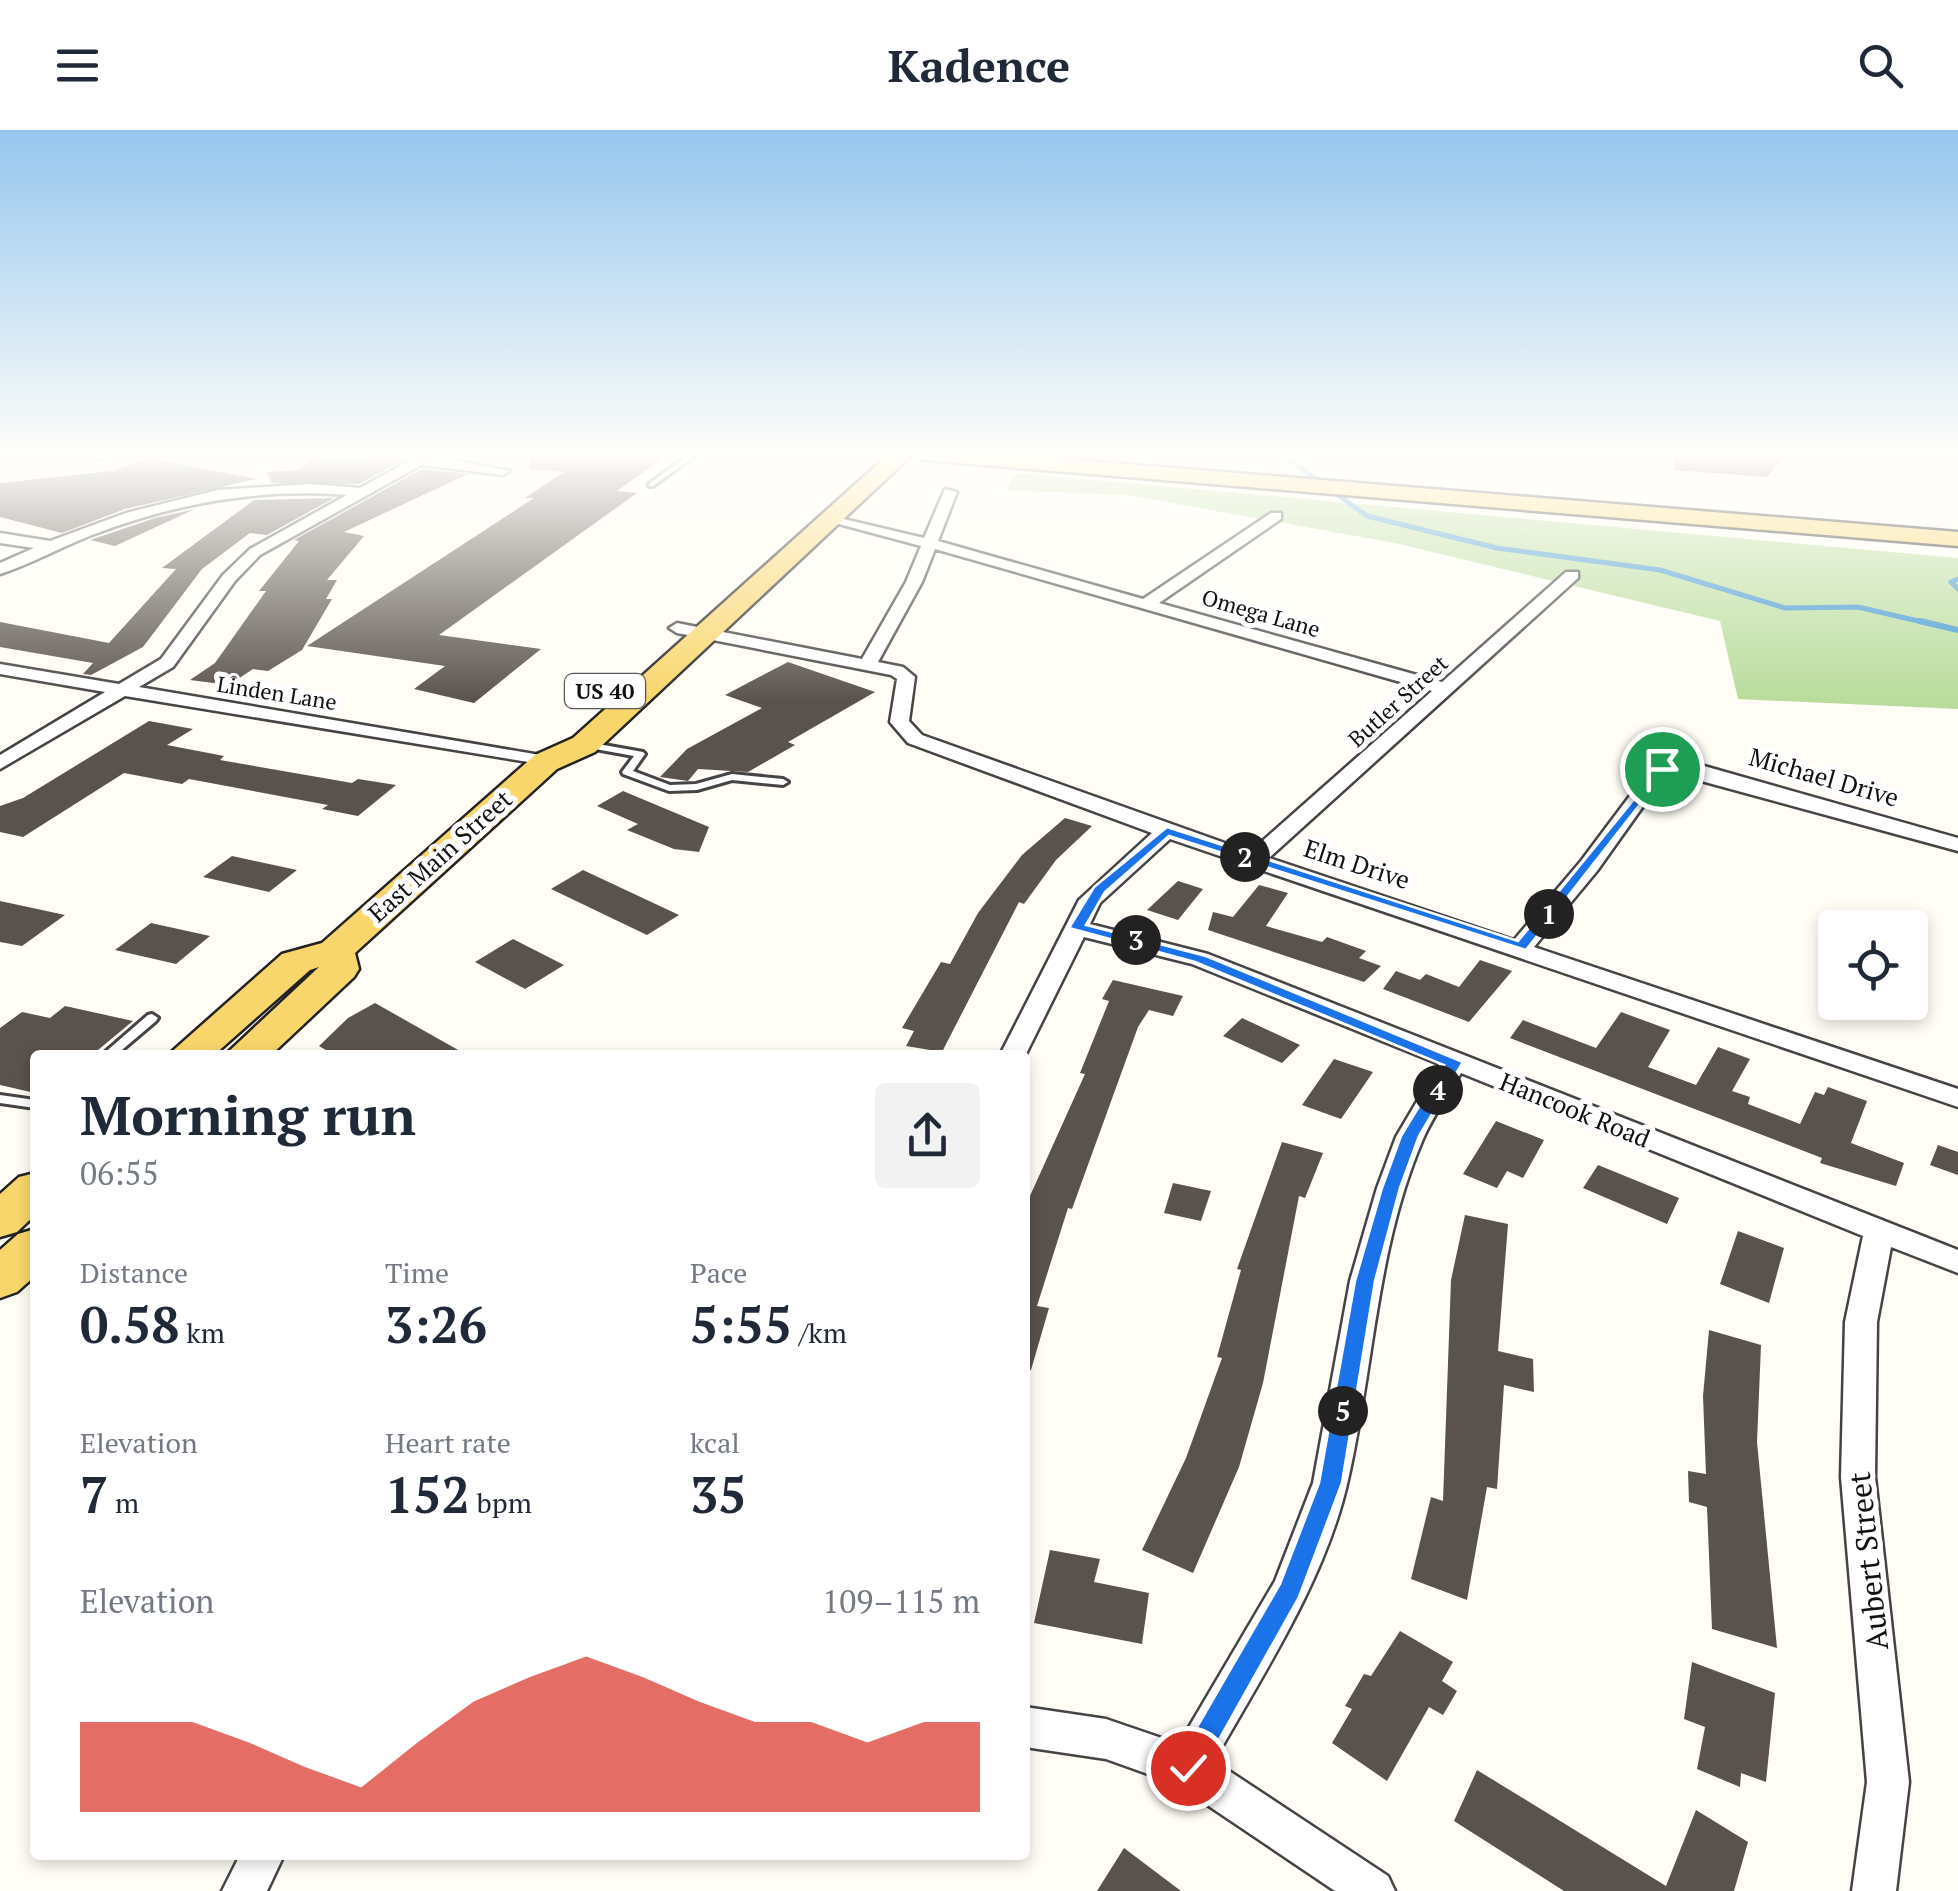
<!DOCTYPE html>
<html lang="en">
<head>
<meta charset="utf-8">
<style>
  :root { --surface:#fff; --page:#f2f2f3; --text:#1f2937; --muted:#747a83; --accent:#d93025 }
  body { margin:0; font-family:"PT Serif",serif; background:var(--page); color:var(--text); height:100vh; display:flex; flex-direction:column; font-size:38px; white-space:nowrap }
  * { box-sizing:border-box; margin:0 }
  p { font-size:32px; color:var(--muted) }
  .icon { flex:none; width:55px; height:55px; fill:none; stroke:currentColor; stroke-width:2; stroke-linecap:round; stroke-linejoin:round }
  .map { position:relative; flex:1; overflow:hidden }
  .details { position:absolute; left:30px; top:920px; width:1000px; height:810px; display:flex; flex-direction:column; background:var(--surface); border-radius:10px; box-shadow:0 5px 15px #0003 }
  .details>* { flex:none }
  .buttons { position:absolute; left:1818px; top:780px; display:grid; gap:20px }
  .buttons a { display:grid; place-items:center; width:110px; height:110px; border-radius:10px; background:var(--surface); box-shadow:0 5px 15px #0003; font-size:50px }
  .pin { position:absolute; display:grid; place-items:center; width:85px; height:85px; color:#fff; margin:-42px; border:5px solid #fff; border-radius:50%; box-shadow:0 2px 10px #0007 }
  .km { position:absolute; width:50px; height:50px; margin:-25px; border-radius:50%; background:#222; color:#fff; font-size:28px; line-height:50px; text-align:center }
  .round { display:grid; place-items:center; flex:none; width:105px; height:105px; border-radius:10px; background:var(--page) }
  .headline { display:flex; align-items:center; justify-content:space-between; height:170px; padding:0 50px }
  h1 { font-size:55px; font-weight:800; line-height:75px }
  .stats { display:grid; grid-template-columns:repeat(3,1fr); gap:15px; height:170px; padding:10px 50px }
  .stats div { display:grid; align-content:center }
  .stats b { font-size:50px; font-weight:800 }
  .stats small { font-size:28px; font-weight:400 }
  .stats p { font-size:28px }
  .chart { height:280px; padding:20px 50px }
  .chart p { display:flex; justify-content:space-between }
  .chart svg { width:100%; height:180px; margin-top:10px; fill:var(--accent); opacity:.7 }
  header { display:flex; justify-content:space-between; align-items:center; height:130px; padding:0 50px; background:var(--surface); font-size:45px; font-weight:800 }
  .map>svg:first-child { display:block }
  .forest { fill:#b9dc9c }
  .lines { fill:none; stroke-linecap:round; stroke-linejoin:round }
  .stream-far1 { stroke:#3f96cf; stroke-width:5 }
  .stream { stroke:#3f96cf; stroke-width:6 }
  .building { fill:#5a524d }
  .lane-casing { stroke:#444; stroke-width:6 }
  .street-casing { stroke:#444; stroke-width:5 }
  .primary-casing { stroke:#222; stroke-width:5 }
  .lane { fill:#fff; fill-rule:evenodd }
  .street { fill:#fff; fill-rule:evenodd }
  .primary { fill:#f9d66b; fill-rule:evenodd }
  .route { fill:#1a73e8; stroke:#fff; stroke-width:2.5 }
  .labels { text-anchor:middle; stroke-width:10; stroke-linejoin:round; paint-order:stroke }
  .far-street-label { font-size:22px; fill:#111; stroke:#fff }
  .shield { fill:#fff; stroke:#585858; stroke-width:2.5 }
  .shield-label { font-size:22px; font-weight:bold; fill:#111 }
  .street-label { font-size:25px; fill:#111; stroke:#fff }
  .near-street-label { font-size:30px; fill:#111; stroke:#fff }
</style>
</head>
<body>
<header><svg class="icon" aria-label="menu" viewBox="0 0 24 24"><path d="M4 6h16M4 12h16M4 18h16"/></svg>Kadence<svg class="icon" aria-label="search" viewBox="0 0 24 24"><circle cx="10" cy="10" r="6"/><path d="M15 15l6 6"/></svg></header>
<div class="map">
<svg width="1958" height="1761" viewBox="0 0 1958 1761">
  <rect width="100%" height="100%" fill="#fffdf5"/>
  <path class="forest" d="M1017,343L1958,428V579L1738,569L1720,491L1395,413L1127,365L1006,360Z"/>
  <g class="lines">
    <path class="stream-far1" d="M1282,324L1367,386L1497,418L1660,440L1785,478L1858,477L1931,494
      M1958,449L1951,452L1958,459"/>
    <path class="stream" d="M1920,491L1958,500"/>
  </g>
  <path class="building" d="M376,324H414L359,354L272,353L266,342L301,340L310,330L364,329Z
    M530,324H669L617,361L637,363L439,505L541,519L474,573L414,559L445,536L307,516L534,368H525L564,342L529,339Z
    M1675,324H1786L1767,347L1674,340Z
    M150,328L256,349L125,379L62,403L0,387V353L112,341Z
    M422,339L468,344L344,402L364,406L327,450H337L326,469H332L302,520L268,541L253,539L229,555L190,550L215,533L266,461H259L299,411L294,410Z
    M334,368L267,405L250,403L202,439L143,517L91,545L83,544L93,533L0,517V492L109,513L176,439L162,438L254,370Z
    M195,379L115,416L90,410L155,388Z
    M788,532L875,562L788,612L795,615L748,642L698,639L688,651L660,647L687,619L762,578L725,565Z
    M149,591L193,599L167,615L224,626L220,630L352,653L358,649L396,655L358,686L322,679L328,675L189,649L182,654L124,643L23,707L0,702V676L23,668Z
    M623,661L709,697L699,722L674,719L627,700L638,694L597,676Z
    M1065,688L1092,696L1056,730L1024,774L1019,772L942,922L906,916L914,901L902,898L941,832L950,834L978,783L1022,725Z
    M232,726L297,740L269,762L203,747Z
    M583,740L679,785L647,805L551,759Z
    M1178,751L1203,759L1178,790L1147,780Z
    M1259,755L1288,763L1266,796L1322,812L1327,807L1366,821L1359,828L1381,836L1364,852L1208,800L1213,782L1233,787Z
    M0,771L65,785L22,816L0,812Z
    M151,793L210,806L176,834L115,820Z
    M513,809L564,835L525,859L475,832Z
    M1480,830L1512,841L1469,892L1383,859L1396,841L1420,850L1426,844L1459,857Z
    M1113,850L1183,866L1173,886L1149,880L1138,897L1072,1079L1068,1078L1037,1176L1049,1178L1031,1240L1025,1239V1077L1085,944L1080,943L1109,871L1102,869Z
    M375,873L467,925H334L319,916L348,888Z
    M65,876L133,891L92,925H35V963L0,955V898L22,882L50,888Z
    M1621,882L1670,900L1648,937L1696,955L1718,917L1750,929L1732,961L1750,967L1748,974L1800,994L1815,962L1824,965L1828,957L1867,971L1851,1013L1904,1033L1896,1056L1820,1033L1822,1028L1510,908L1523,890L1596,918Z
    M1242,888L1300,915L1282,933L1223,906Z
    M1334,929L1373,942L1341,989L1302,975Z
    M1496,991L1544,1010L1523,1048L1507,1041L1497,1058L1463,1044Z
    M1282,1012L1323,1023L1305,1068L1299,1066L1263,1253L1239,1337L1193,1443L1142,1420L1186,1328L1222,1228L1217,1227L1241,1140L1237,1139Z
    M1938,1015L1958,1022V1045L1930,1035Z
    M1598,1035L1679,1068L1667,1094L1583,1058Z
    M1173,1053L1211,1061L1201,1091L1164,1083Z
    M1465,1085L1508,1094L1498,1221L1533,1229L1534,1262L1504,1255L1497,1359L1487,1357L1467,1470L1411,1449L1431,1367L1443,1371L1451,1150Z
    M1738,1101L1784,1118L1769,1173L1720,1154Z
    M1709,1200L1761,1215L1757,1312L1777,1518L1712,1499L1707,1377L1689,1372L1688,1341L1706,1344L1703,1266Z
    M1050,1420L1100,1429L1094,1452L1149,1463L1142,1514L1034,1493Z
    M1400,1501L1453,1532L1442,1551L1457,1561L1443,1585L1429,1577L1387,1651L1332,1613L1352,1579L1345,1576L1364,1544L1371,1546Z
    M1692,1532L1775,1563L1766,1652L1741,1643L1740,1657L1697,1639L1705,1597L1684,1589Z
    M1477,1640L1666,1756L1696,1680L1748,1712L1734,1761H1564L1454,1691Z
    M1124,1718L1181,1761H1097Z"/>
  <g class="lines">
    <g class="lane-casing">
      <path id="lane" d="M690,324H697L653,356H649V354Z
        M587,612L643,622L645,624L633,641L670,655L696,654L732,644L783,649L788,652L783,655L732,650L697,660L669,661L623,644L622,642L634,626L584,617L582,615Z
        M152,884L158,888L156,891L116,925H102L148,885Z
        M0,965L35,970V978L0,973Z"/>
    </g>
    <g class="street-casing">
      <path id="street" d="M96,324H111L101,330Z
        M422,324L510,341L503,345L421,335L260,425L235,451L173,537L139,557L546,626L553,628V636L125,566L0,639V625L105,562L0,544V534L119,554L161,529L223,445L250,419L347,365C258,358 175,373 92,405C61,417 31,434 0,444V433L34,418L0,413V403L50,411L126,383L218,360L310,354L360,358Z
        M945,359L957,362L938,411L1143,469L1271,383H1281V389L1159,473L1442,552L1566,442H1578V448L1269,728L1514,810L1581,731L1647,643L1668,630L1704,636L1958,708V721L1672,643L1661,651L1597,741L1534,817L1958,959V977L1170,709L1100,773L1090,794L1208,824L1958,1120V1143L1891,1117L1877,1192L1875,1347L1909,1652L1896,1761H1852L1867,1652L1841,1347L1845,1192L1863,1106L1461,943C1448,965 1433,986 1423,1009C1376,1118 1374,1236 1348,1350C1326,1449 1263,1544 1214,1631L1388,1746L1395,1761H1335L1176,1654L1106,1629L1025,1617V1577L1106,1589L1179,1614L1275,1451L1313,1353L1350,1151L1377,1058L1396,1007L1439,934L1192,834L1084,807L1025,926L1000,925L1079,770L1152,703L908,613L890,592L897,549L891,545L677,503L669,498L677,493L862,529L906,452L921,416L824,390L831,386L924,408ZM935,419L1432,561L1250,722L922,605L909,591L915,547L903,537L878,532L922,452Z
        M240,1725H284L267,1761H222Z"/>
    </g>
    <g class="primary-casing">
      <path id="primary" d="M889,324H913L595,622L557,639L355,823L359,839L354,847L271,925H225L319,837L310,840L214,925H168L282,824L322,813L535,625L573,608Z
        M913,324H1002L1958,402V416L924,330Z
        M35,1043V1085L17,1102L0,1107V1064L19,1047Z
        M35,1099V1146L17,1162L0,1168V1120L18,1104Z"/>
    </g>
    <use href="#lane" class="lane"/>
    <use href="#street" class="street"/>
    <use href="#primary" class="primary"/>
  </g>
  <linearGradient id="sky" x2="0" y2="1"><stop stop-color="#95c6ee"/><stop offset="0.57" stop-color="#fffefa"/><stop offset="1" stop-color="#fffefa" stop-opacity="0"/></linearGradient>
  <rect width="1958" height="571" fill="url(#sky)"/>
  <path class="route" d="M1662,635L1666,641L1526,820L1169,706L1105,762L1086,795L1206,826L1463,932L1419,1006L1400,1058L1375,1151L1342,1353L1299,1467L1198,1647L1188,1651L1179,1647L1175,1638L1179,1628L1280,1454L1319,1353L1355,1151L1382,1058L1401,1006L1444,935L1195,832L1069,798L1094,757L1167,697L1518,811Z"/>
  <g class="labels">
    <g class="far-street-label">
      <text transform="translate(1261 483) rotate(16)" y="8">Omega Lane</text>
      <text transform="translate(277 563) rotate(9)" y="8">Linden Lane</text>
      <text transform="translate(1398 571) rotate(-42)" y="8">Butler Street</text>
    </g>
    <rect class="shield" x="565" y="544" width="80" height="34" rx="8"/>
    <g class="shield-label">
      <text x="605" y="569">US 40</text>
    </g>
    <g class="street-label">
      <text transform="translate(1824 647) rotate(16)" y="9">Michael Drive</text>
      <text transform="translate(440 726) rotate(-42)" y="9">East Main Street</text>
      <text transform="translate(1357 734) rotate(18)" y="9">Elm Drive</text>
      <text transform="translate(1575 980) rotate(22)" y="9">Hancook Road</text>
    </g>
    <g class="near-street-label">
      <text transform="translate(1869 1431) rotate(-96)" y="10">Aubert Street</text>
    </g>
  </g>
</svg>
<div class="buttons">
<a><svg class="icon" aria-label="locate" viewBox="0 0 24 24"><circle cx="12" cy="12" r="6"/><path d="M12 2v4M12 18v4M2 12h4M18 12h4"/></svg></a>
</div>
<div class="pin" style="left:1662px;top:639px;background:#1e9e55"><svg class="icon" aria-label="arrive" viewBox="0 0 24 24"><path d="M6 21V4h12l-3 4 3 4H6"/></svg></div>
<div class="pin" style="left:1188px;top:1638px;background:#d93025"><svg class="icon" aria-label="check" viewBox="0 0 24 24"><path d="M5 12l5 5 9-10"/></svg></div>
<b class="km" style="left:1549px;top:784px">1</b>
<b class="km" style="left:1245px;top:727px">2</b>
<b class="km" style="left:1136px;top:810px">3</b>
<b class="km" style="left:1438px;top:960px">4</b>
<b class="km" style="left:1343px;top:1281px">5</b>
<section class="details">
<div class="headline"><div><h1>Morning run</h1><p>06:55</p></div><a class="round"><svg class="icon" aria-label="share" viewBox="0 0 24 24"><path d="M12 15V3M7 8l5-5 5 5M5 13v7h14v-7"/></svg></a></div>
<div class="stats">
<div><p>Distance</p><b>0.58<small> km</small></b></div>
<div><p>Time</p><b>3:26</b></div>
<div><p>Pace</p><b>5:55<small> /km</small></b></div>
</div>
<div class="stats">
<div><p>Elevation</p><b>7<small> m</small></b></div>
<div><p>Heart rate</p><b>152<small> bpm</small></b></div>
<div><p>kcal</p><b>35</b></div>
</div>
<div class="chart"><p><span>Elevation</span>109–115 m</p>
<svg viewBox="0 0 160 44" preserveAspectRatio="none"><path d="M0 44V22L10 22L20 22L30 27L40 33L50 38L60 27L70 17L80 11L90 6L100 11L110 17L120 22L130 22L140 27L150 22L160 22V44z"/></svg>
</div>
</section>
</div>
</body>
</html>
